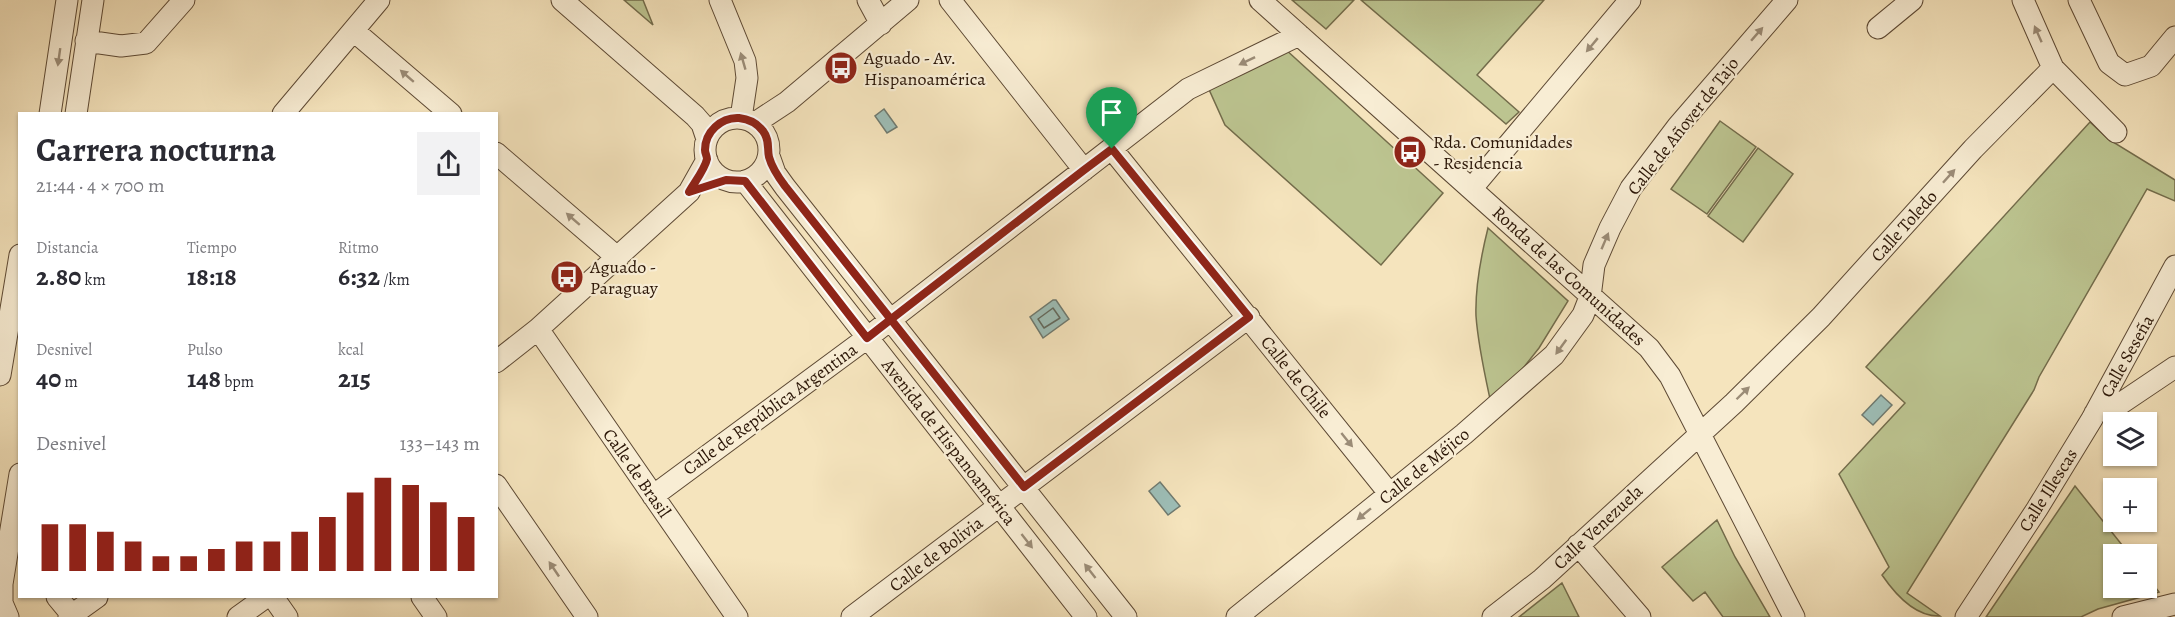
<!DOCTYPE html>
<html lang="es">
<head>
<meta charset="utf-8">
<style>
  :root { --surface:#fff; --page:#f2f2f3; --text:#2b2b33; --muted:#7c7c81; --accent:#8f2418 }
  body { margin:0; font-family:Alegreya,serif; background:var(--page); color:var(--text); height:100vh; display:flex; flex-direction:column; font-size:22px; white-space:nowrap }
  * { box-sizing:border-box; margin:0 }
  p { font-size:20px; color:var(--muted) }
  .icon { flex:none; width:33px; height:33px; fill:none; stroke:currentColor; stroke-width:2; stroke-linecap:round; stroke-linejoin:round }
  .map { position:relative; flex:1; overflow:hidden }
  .panel { position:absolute; left:18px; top:112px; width:480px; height:486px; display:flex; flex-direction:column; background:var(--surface); border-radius:0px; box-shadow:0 2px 4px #0004 }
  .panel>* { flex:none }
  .fabs { position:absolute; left:2103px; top:412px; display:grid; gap:12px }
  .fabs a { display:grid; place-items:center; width:54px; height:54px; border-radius:0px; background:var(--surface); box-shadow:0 2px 4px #0004; font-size:30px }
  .pin { position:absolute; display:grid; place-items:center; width:51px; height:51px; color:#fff; margin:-62px -26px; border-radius:50% 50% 50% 0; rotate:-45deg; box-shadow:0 0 6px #0007 }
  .pin .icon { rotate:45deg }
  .round { display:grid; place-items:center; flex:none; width:63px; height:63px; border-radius:0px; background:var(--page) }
  .head { display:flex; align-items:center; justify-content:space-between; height:102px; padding:0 18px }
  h1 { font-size:33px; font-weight:700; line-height:45px }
  .stats { display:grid; grid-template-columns:repeat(3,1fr); gap:9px; height:102px; padding:6px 18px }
  .stats div { display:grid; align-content:center }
  .stats b { font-size:26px; font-weight:700 }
  .stats small { font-size:16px; font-weight:400 }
  .stats p { font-size:16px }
  .chart { height:168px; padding:12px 18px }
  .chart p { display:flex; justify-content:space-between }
  .chart svg { width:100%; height:108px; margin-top:6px; stroke:var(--accent); stroke-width:6 }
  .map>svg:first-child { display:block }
  .green { fill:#bcc490; stroke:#736c4b; stroke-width:1.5 }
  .water { fill:#9dbeb7; stroke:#6f7a70; stroke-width:1.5 }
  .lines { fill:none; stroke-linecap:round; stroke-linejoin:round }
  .shore { stroke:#646a5e; stroke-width:1.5 }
  .minor-casing { stroke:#5d4934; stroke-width:23 }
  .minor { stroke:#f8edd4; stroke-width:21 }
  .oneway { fill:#9b8c77 }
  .route-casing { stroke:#fff; stroke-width:12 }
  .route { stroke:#8f2418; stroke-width:8 }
  .labels { text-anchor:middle; stroke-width:4.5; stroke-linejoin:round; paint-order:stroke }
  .poi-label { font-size:18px; fill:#2a1506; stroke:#f8edd4; text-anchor:start }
  .street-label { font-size:18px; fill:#2a1506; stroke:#f8edd4 }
</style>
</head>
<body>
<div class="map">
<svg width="2175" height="617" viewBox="0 0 2175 617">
  <rect width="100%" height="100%" fill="#f5e4bd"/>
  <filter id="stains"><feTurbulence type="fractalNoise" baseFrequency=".00333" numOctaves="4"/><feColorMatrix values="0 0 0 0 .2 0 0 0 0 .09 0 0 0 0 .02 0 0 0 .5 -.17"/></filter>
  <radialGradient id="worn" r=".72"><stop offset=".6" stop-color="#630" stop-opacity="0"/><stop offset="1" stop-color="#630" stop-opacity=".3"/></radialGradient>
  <path class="green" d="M624,0H643L653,25Z
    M1292,0H1354L1326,29Z
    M1361,0H1544L1477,75L1519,112L1506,124Z
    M1284,48L1443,193L1381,265L1225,125L1207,85Z
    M1720,121L1756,147L1707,214L1671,189Z
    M2090,122L2108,139L2175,180V201L2147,189L2039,377L2034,390L1907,593L1940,616C1915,617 1895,594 1882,575L1889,567L1839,474L1905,403L1866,367Z
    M1758,148L1793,174L1743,242L1708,216Z
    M1488,228L1568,301L1539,348L1512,382L1490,399C1484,371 1478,344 1476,316C1475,287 1481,256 1488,228Z
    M2075,486L2130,555H2114V588H2146L2147,576L2159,592L2098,609L2081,617H1986Z
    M1717,520L1735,557L1770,617H1723L1705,592L1693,601L1662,567Z
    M1562,583L1579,617H1519Z"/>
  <path class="water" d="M884,109L897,127L887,133L875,116Z
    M1053,300H1056L1069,319L1043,338L1030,317Z
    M1881,395L1892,405L1873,425L1862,415Z
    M1160,482L1180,506L1168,515L1149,491Z"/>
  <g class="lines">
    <path class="shore" d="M1053,308L1060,318L1044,328L1038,319Z"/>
    <g class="minor-casing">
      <path id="minor" d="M562,0L695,116L702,124L707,139
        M720,0L745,61L747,78L741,118
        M868,0L881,24
        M950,0L1084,170
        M1260,0L1649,348L1670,376L1794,617
        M2023,0L2053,68L2116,132
        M2079,0L2109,63L2125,75L2151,66L2175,37
        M1878,28L1912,0
        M354,31L451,114
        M86,41L121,46L146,43L184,0
        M50,114L67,0
        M76,114L93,0
        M283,114L379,0
        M705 150a32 32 0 1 1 64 0a32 32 0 1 1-64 0Z
        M755,123L787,102L908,0
        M1112,149L1389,493
        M496,153L618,258
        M769,156L775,173L785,187L1126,617
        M745,181L1086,617
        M1472,188L1630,0
        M538,329L737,617
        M496,362L538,329L689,192L707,160
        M0,375L20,255
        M2095,413L2120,404L2175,367
        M496,485L587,617
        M653,496L867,338L1188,89L1299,35
        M1578,545L1640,617
        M57,597L72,615
        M273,597L287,617
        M422,597L436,617
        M8,617L2,603V584L20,474
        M69,617L97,597
        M238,617L266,597
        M852,617L1249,317
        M1237,617L1464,434L1554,355L1583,315L1590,297L1594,265L1610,228L1631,188L1678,126L1787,0
        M1493,617L1542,579L1734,403L1821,317L1973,149L2053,68
        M1966,617L2037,509L2092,419L2175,266
        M2123,617L2175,604"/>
    </g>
    <use href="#minor" class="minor"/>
  </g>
  <defs><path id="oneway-solid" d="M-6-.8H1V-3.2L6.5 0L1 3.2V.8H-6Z" transform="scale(1.5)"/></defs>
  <g class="oneway">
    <use href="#oneway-solid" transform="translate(1757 34) rotate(-49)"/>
    <use href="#oneway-solid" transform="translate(2038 34) rotate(-114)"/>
    <use href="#oneway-solid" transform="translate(1592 45) rotate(130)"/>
    <use href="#oneway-solid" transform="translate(59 57) rotate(98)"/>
    <use href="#oneway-solid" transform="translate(743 61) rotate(-106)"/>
    <use href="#oneway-solid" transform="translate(1247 61) rotate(154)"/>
    <use href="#oneway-solid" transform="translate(407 76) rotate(-139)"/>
    <use href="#oneway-solid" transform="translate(1949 176) rotate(-48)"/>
    <use href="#oneway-solid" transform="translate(573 219) rotate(-139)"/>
    <use href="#oneway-solid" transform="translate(1605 241) rotate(-67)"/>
    <use href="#oneway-solid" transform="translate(1561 347) rotate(126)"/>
    <use href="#oneway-solid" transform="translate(1743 393) rotate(-44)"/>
    <use href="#oneway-solid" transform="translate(1347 440) rotate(51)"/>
    <use href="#oneway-solid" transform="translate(1364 514) rotate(141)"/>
    <use href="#oneway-solid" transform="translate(1027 541) rotate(52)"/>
    <use href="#oneway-solid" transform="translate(554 569) rotate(-124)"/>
    <use href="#oneway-solid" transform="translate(1090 571) rotate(-128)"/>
  </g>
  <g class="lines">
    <g class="route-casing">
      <path id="route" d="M1112,149L1084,170L890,320L867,338L745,181L726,180L689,192C694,183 705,169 707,159C707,156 705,153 705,150C705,132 721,117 739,118C748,119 757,123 763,131C770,140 767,148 769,157C772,168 779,178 785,186L1024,487L1249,317L1112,149"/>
    </g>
    <use href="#route" class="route"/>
  </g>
  <defs>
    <g id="bus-disc" transform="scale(1.725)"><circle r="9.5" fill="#8f2418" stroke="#f8edd4"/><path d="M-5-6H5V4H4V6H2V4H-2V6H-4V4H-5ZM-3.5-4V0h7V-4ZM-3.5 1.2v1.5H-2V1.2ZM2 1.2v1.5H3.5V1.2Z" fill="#fff"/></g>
  </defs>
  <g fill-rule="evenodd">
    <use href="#bus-disc" x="841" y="68"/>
    <use href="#bus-disc" x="1410" y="152"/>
    <use href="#bus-disc" x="567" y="277"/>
  </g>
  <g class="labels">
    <g class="poi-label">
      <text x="864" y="64">Aguado - Av.<tspan x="864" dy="21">Hispanoamérica</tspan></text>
      <text x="1433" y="148">Rda. Comunidades<tspan x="1433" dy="21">- Residencia</tspan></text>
      <text x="590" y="273">Aguado -<tspan x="590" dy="21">Paraguay</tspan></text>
    </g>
    <g class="street-label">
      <text transform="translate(1683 126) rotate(-52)" y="6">Calle de Añover de Tajo</text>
      <text transform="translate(1904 226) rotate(-48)" y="6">Calle Toledo</text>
      <text transform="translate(1569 276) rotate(42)" y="6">Ronda de las Comunidades</text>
      <text transform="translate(2127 356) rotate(-61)" y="6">Calle Seseña</text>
      <text transform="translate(1296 377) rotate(51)" y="6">Calle de Chile</text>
      <text transform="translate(770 409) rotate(-36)" y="6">Calle de República Argentina</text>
      <text transform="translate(949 442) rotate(52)" y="6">Avenida de Hispanoamérica</text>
      <text transform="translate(1424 466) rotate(-39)" y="6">Calle de Méjico</text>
      <text transform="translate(637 473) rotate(55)" y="6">Calle de Brasil</text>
      <text transform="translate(2048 490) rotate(-58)" y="6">Calle Illescas</text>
      <text transform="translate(1598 527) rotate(-43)" y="6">Calle Venezuela</text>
      <text transform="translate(936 554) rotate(-37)" y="6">Calle de Bolivia</text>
    </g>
  </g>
  <rect width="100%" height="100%" filter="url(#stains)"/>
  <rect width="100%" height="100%" fill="url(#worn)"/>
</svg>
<div class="fabs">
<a><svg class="icon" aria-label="layers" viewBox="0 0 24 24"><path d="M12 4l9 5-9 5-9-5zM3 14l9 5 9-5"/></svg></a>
<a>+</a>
<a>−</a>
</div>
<div class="pin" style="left:1112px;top:149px;background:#1e9e55"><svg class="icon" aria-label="arrive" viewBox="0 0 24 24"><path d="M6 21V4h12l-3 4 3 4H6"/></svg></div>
<section class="panel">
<div class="head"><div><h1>Carrera nocturna</h1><p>21:44 · 4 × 700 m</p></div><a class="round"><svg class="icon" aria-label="share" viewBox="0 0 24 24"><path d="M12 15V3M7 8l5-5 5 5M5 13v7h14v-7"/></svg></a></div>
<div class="stats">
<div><p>Distancia</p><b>2.80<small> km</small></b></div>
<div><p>Tiempo</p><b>18:18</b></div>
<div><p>Ritmo</p><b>6:32<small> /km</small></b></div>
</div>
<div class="stats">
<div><p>Desnivel</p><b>40<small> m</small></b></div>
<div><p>Pulso</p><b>148<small> bpm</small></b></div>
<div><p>kcal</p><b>215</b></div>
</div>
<div class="chart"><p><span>Desnivel</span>133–143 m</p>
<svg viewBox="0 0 160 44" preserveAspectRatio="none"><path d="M5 44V25M15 44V25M25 44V28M35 44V32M45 44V38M55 44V38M65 44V35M75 44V32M85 44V32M95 44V28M105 44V22M115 44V12M125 44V6M135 44V9M145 44V16M155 44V22"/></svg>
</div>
</section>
</div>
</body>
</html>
